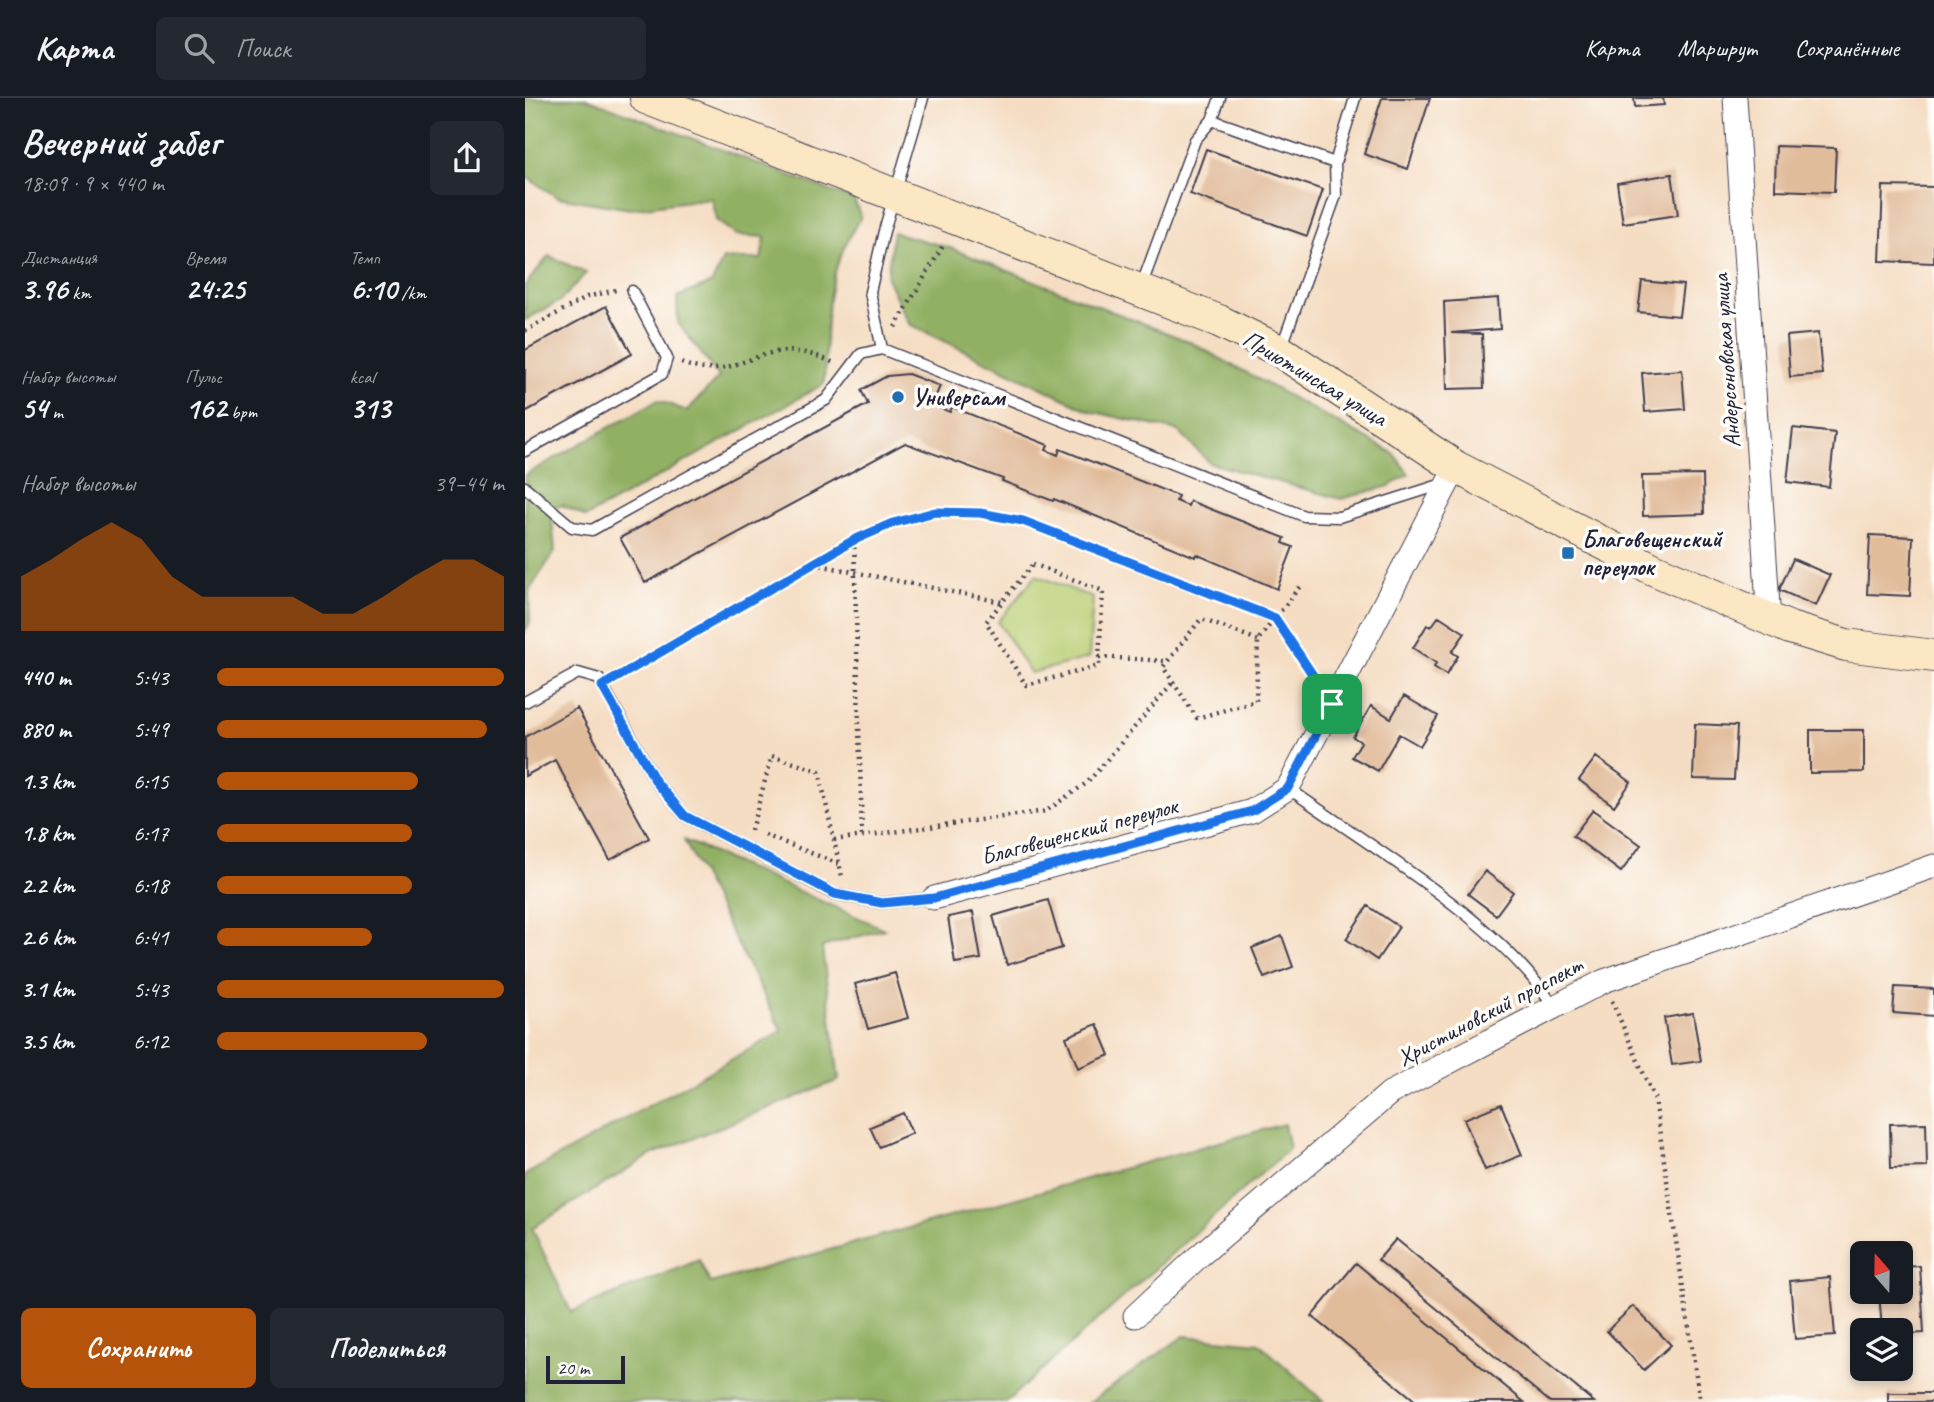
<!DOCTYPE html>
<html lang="ru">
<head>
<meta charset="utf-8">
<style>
  :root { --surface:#171b24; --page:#242831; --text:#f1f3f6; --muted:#9ea1a6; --line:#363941; --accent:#b45309 }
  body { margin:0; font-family:Caveat,sans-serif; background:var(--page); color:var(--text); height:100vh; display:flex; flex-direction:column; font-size:26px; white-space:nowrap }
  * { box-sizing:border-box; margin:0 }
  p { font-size:23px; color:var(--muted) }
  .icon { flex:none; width:38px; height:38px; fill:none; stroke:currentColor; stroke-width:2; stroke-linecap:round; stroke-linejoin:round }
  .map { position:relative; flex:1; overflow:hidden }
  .details { display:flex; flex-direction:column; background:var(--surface); width:525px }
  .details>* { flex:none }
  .needle { width:46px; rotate:340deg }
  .buttons { position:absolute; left:1325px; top:1143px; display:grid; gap:14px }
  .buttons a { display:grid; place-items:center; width:63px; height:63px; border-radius:10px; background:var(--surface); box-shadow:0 4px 10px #0003; font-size:35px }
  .scale { position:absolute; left:21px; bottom:18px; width:79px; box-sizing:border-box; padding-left:7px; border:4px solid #22223b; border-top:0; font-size:19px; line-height:24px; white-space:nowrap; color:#22223b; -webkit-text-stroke:5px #fdfcf7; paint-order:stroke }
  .pin { position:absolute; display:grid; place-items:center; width:60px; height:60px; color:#fff; margin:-30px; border-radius:14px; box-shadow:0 4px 10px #0006 }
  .round { display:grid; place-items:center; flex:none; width:74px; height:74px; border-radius:10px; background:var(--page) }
  .head { display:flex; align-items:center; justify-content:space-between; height:119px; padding:0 21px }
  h1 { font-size:38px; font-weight:700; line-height:52px }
  .stats { display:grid; grid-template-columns:repeat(3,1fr); gap:10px; height:119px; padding:7px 21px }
  .stats div { display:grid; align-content:center }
  .stats b { font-size:30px; font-weight:700 }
  .stats small { font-size:19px; font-weight:400 }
  .stats p { font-size:19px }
  .chart { height:196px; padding:14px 21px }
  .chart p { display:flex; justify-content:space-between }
  .chart svg { width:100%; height:126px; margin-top:7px; fill:var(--accent); opacity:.7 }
  .button { display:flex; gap:14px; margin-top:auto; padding:14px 21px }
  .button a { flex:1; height:80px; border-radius:10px; background:var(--accent); color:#fff; font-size:28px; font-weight:700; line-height:80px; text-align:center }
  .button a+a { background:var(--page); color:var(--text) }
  ul { padding:0 21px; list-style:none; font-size:23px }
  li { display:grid; grid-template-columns:112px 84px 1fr; align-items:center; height:52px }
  li i { height:18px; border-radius:9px; background:var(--accent) }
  header { display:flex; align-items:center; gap:42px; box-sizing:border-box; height:98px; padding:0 35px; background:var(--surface); border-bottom:2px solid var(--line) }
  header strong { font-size:33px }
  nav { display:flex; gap:38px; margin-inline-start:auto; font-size:24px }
  .search { width:490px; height:63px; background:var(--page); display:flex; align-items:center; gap:18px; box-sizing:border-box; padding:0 24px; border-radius:10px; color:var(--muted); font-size:26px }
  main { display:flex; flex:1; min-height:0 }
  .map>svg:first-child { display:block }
  .green { fill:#b8cd71; stroke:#6d7856; stroke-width:2 }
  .forest { fill:#92b063; stroke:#5a694f; stroke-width:2 }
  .building { fill:#e1bc9b }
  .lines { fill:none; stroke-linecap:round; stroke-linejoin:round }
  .lane-casing { stroke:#423e4f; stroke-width:13 }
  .street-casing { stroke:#423e4f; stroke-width:25 }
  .secondary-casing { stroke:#423e4f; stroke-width:34 }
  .path { stroke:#423e4f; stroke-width:4.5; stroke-dasharray:2 5; stroke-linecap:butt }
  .lane { stroke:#fff; stroke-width:10 }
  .street { stroke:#fff; stroke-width:23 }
  .secondary { stroke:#fbe7c3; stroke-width:32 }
  .route-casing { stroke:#fff; stroke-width:14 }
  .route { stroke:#1a73e8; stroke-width:9 }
  .poi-dot { fill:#1f6fb2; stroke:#fdfcf7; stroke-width:2.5 }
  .labels { text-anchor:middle; stroke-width:7; stroke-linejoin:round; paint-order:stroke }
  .street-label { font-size:24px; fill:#22223b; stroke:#fdfcf7 }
  .poi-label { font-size:24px; font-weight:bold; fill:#22223b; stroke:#fdfcf7; text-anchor:start }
</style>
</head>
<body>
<header>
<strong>Карта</strong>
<div class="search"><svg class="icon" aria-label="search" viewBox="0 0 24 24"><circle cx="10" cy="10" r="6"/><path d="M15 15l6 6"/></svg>Поиск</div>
<nav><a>Карта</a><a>Маршрут</a><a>Сохранённые</a></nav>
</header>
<main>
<section class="details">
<div class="head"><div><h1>Вечерний забег</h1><p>18:09 · 9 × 440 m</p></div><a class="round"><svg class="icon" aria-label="share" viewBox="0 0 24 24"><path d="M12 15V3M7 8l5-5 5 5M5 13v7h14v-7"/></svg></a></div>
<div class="stats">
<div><p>Дистанция</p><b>3.96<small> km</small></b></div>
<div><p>Время</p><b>24:25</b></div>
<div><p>Темп</p><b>6:10<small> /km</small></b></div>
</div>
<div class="stats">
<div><p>Набор высоты</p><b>54<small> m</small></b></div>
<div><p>Пульс</p><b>162<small> bpm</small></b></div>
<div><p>kcal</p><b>313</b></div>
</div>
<div class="chart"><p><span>Набор высоты</span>39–44 m</p>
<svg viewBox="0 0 160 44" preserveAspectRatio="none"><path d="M0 44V25L10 19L20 12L30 6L40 12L50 25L60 32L70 32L80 32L90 32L100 38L110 38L120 32L130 25L140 19L150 19L160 25V44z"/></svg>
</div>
<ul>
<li><b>440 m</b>5:43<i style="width:100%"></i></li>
<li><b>880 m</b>5:49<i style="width:94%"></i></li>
<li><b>1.3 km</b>6:15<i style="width:70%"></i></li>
<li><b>1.8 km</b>6:17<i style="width:68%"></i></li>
<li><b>2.2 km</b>6:18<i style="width:68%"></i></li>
<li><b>2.6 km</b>6:41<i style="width:54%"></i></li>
<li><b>3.1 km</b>5:43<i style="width:100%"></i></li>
<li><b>3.5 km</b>6:12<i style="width:73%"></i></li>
</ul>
<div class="button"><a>Сохранить</a><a>Поделиться</a></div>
</section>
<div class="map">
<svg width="1409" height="1304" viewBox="0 0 1409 1304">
  <rect width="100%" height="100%" fill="#fdfcf7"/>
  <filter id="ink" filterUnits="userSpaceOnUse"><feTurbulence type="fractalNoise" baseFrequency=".0143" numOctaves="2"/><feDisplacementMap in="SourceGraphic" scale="14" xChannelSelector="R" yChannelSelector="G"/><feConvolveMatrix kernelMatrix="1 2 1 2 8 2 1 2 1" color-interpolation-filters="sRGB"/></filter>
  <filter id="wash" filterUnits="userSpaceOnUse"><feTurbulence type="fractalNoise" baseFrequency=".00686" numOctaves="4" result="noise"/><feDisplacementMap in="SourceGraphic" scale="28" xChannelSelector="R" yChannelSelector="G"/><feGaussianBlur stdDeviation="1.57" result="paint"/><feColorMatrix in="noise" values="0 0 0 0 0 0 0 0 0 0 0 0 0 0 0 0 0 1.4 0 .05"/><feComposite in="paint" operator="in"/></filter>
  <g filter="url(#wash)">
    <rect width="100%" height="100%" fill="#f5ddc3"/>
    <path class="green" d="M511,477L568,500L564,560L505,575L473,524Z"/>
    <path class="forest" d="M0,0H61L329,102L336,119C297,178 303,219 299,286L61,419L37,407L26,411L30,453L4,493L5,525L0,533V377L133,302L162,313L194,279L153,225L152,199L187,185L198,161H236L240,139L211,137L191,122L186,100L105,111L32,99L0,78Z
      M368,134L425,150L665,244L868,355L884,376L864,388L816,401L685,365L653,333L565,313L384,226L362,180Z
      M24,158L61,175L35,203L0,222V187Z
      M159,742L359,831L297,849L314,982L128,1056L7,1130L46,1214L174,1162L185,1185L759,1026L764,1051L481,1304H0V1077L257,933Z
      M659,1238L734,1245L799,1304H565Z"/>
    <g id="blocks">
      <path class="building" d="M857,0H905L883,71L839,56Z
        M1109,0H1138L1139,7L1110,9Z
        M1251,48L1311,50L1309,94L1250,92Z
        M681,51L798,92L782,138L665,96Z
        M1147,76L1153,117L1098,125L1092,85Z
        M1358,88L1409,89V165L1355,163Z
        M1117,183L1158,187L1154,218L1113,214Z
        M973,200L975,231L926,235L957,236L959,290L922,291L919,204Z
        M81,208L107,256L0,314V252Z
        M1293,235L1297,276L1265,279L1262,238Z
        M1157,272L1160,311L1120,314L1117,275Z
        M383,276L415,288L407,307L425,314L427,309L523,347L521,352L533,357L535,351L653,398L651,403L663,408L665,403L760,440L758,445L768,449L752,491L671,456L670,459L529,401L528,403L477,383L478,381L380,345L120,485L95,440L343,306L336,292L362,278Z
        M1268,330L1310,335L1304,389L1262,384Z
        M1178,377L1179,416L1118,418L1117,378Z
        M1345,437L1388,439L1385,498L1342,496Z
        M1268,461L1305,477L1291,508L1254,492Z
        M914,518L940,535L927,554L933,558L921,577L909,569L911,565L888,550L902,527L906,529Z
        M879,598L913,618L895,648L874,636L853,673L827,659L836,644L828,639L846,608L866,620Z
        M52,610L124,740L85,762L30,662L0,678V639Z
        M1170,626L1212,628L1209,682L1168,681Z
        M1285,632H1339V674L1285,675Z
        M1071,659L1106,684L1089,708L1054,682Z
        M1068,712L1116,747L1096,774L1048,738Z
        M960,773L988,794L971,817L943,796Z
        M523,802L537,850L482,867L468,818Z
        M843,808L874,829L852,862L821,841Z
        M448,814L456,861L430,865L423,819Z
        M757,838L768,869L739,880L727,850Z
        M370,875L383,920L343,931L330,886Z
        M1370,889L1409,891V918L1368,915Z
        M1168,915L1176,963L1147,967L1139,920Z
        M572,926L585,957L553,970L541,939Z
        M976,1006L997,1057L960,1072L939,1021Z
        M378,1015L387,1035L354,1049L345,1029Z
        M1401,1025L1402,1069L1366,1070L1365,1026Z
        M871,1141L1069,1304H1025L853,1162Z
        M831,1165L999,1304H892L787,1218Z
        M1395,1168L1399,1235L1376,1236V1232H1357L1354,1194H1376V1169Z
        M1305,1179L1310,1238L1270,1241L1265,1183Z
        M1108,1208L1146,1247L1119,1272L1082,1233Z
        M1363,1295H1409V1304H1363Z"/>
    </g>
  </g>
  <g filter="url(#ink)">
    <use href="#blocks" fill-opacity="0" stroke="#423e4f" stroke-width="2"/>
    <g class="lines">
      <g class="lane-casing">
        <path id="lane" d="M398,0L359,133L345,194L357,251L779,418L814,419L921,385
          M687,22L810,65
          M616,189L670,42L687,22L695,0
          M756,251L811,97L810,65L830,0
          M0,353L137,276L142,260L107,193
          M0,389L47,429L67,432L301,302L336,256L357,251
          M0,604L53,575L74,581L131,684L160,718L309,796L357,805L409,800
          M763,690C846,749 975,824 1029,909"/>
      </g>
      <g class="street-casing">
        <path id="street" d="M1210,0L1244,523
          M409,800L727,713L763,690L931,369
          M610,1218L673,1159L865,995L1079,883L1409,768"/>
      </g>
      <g class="secondary-casing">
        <path id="secondary" d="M121,0L694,223L755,253L931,369L1128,471L1265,530L1321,547L1409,558"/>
      </g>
      <path class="path" d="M370,229L419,146
        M0,233L62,199L91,192
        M156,265C196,280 209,264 246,255C267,250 291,256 309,265
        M329,442L337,738
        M289,466L477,504
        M508,466L578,493L574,559V568L501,587L461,524Z
        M733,542L676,521L638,569L672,620L731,603L733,542L776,487
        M574,559L642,563
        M92,579L329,442C398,412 424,410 498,423L749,520L793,585
        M226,732L247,658L294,673L317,779
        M240,737L314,766
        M309,742L521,713L563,684L648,584
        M1087,903L1130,1002L1175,1304"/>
      <use href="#lane" class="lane"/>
      <use href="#street" class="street"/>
      <use href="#secondary" class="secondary"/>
    </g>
  </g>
  <g class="lines" filter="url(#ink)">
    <g class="route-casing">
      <path id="route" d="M410,414L455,415L498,423L750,520L807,606L763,690L727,713L409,800L357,805L310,796L160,718L131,684L77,588L329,442L368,425Z"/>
    </g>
    <use href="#route" class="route"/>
  </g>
  <g class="poi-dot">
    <circle cx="373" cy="299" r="7"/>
    <rect x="1036" y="448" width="14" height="14" rx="3.5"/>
  </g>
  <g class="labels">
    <g class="street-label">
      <text transform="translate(1201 263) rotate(-94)" y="8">Андерсоновская улица</text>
      <text transform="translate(790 280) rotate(31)" y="8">Приютинская улица</text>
      <text transform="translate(554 733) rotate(-15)" y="8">Благовещенский переулок</text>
      <text transform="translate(965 913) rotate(-28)" y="8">Христиновский проспект</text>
    </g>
    <g class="poi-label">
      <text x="387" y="307">Универсам</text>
      <text x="1057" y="449">Благовещенский<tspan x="1057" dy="28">переулок</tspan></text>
    </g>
  </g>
</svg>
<div class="buttons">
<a><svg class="needle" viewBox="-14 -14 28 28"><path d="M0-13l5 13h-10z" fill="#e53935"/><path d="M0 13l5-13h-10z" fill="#9ea1a6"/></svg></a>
<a><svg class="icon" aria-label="layers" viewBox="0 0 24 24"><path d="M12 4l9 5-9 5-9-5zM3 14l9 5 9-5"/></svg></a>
</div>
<div class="scale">20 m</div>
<div class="pin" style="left:807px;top:606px;background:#1e9e55"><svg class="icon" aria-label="arrive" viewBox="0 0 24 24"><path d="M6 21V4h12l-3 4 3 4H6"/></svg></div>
</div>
</main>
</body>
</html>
